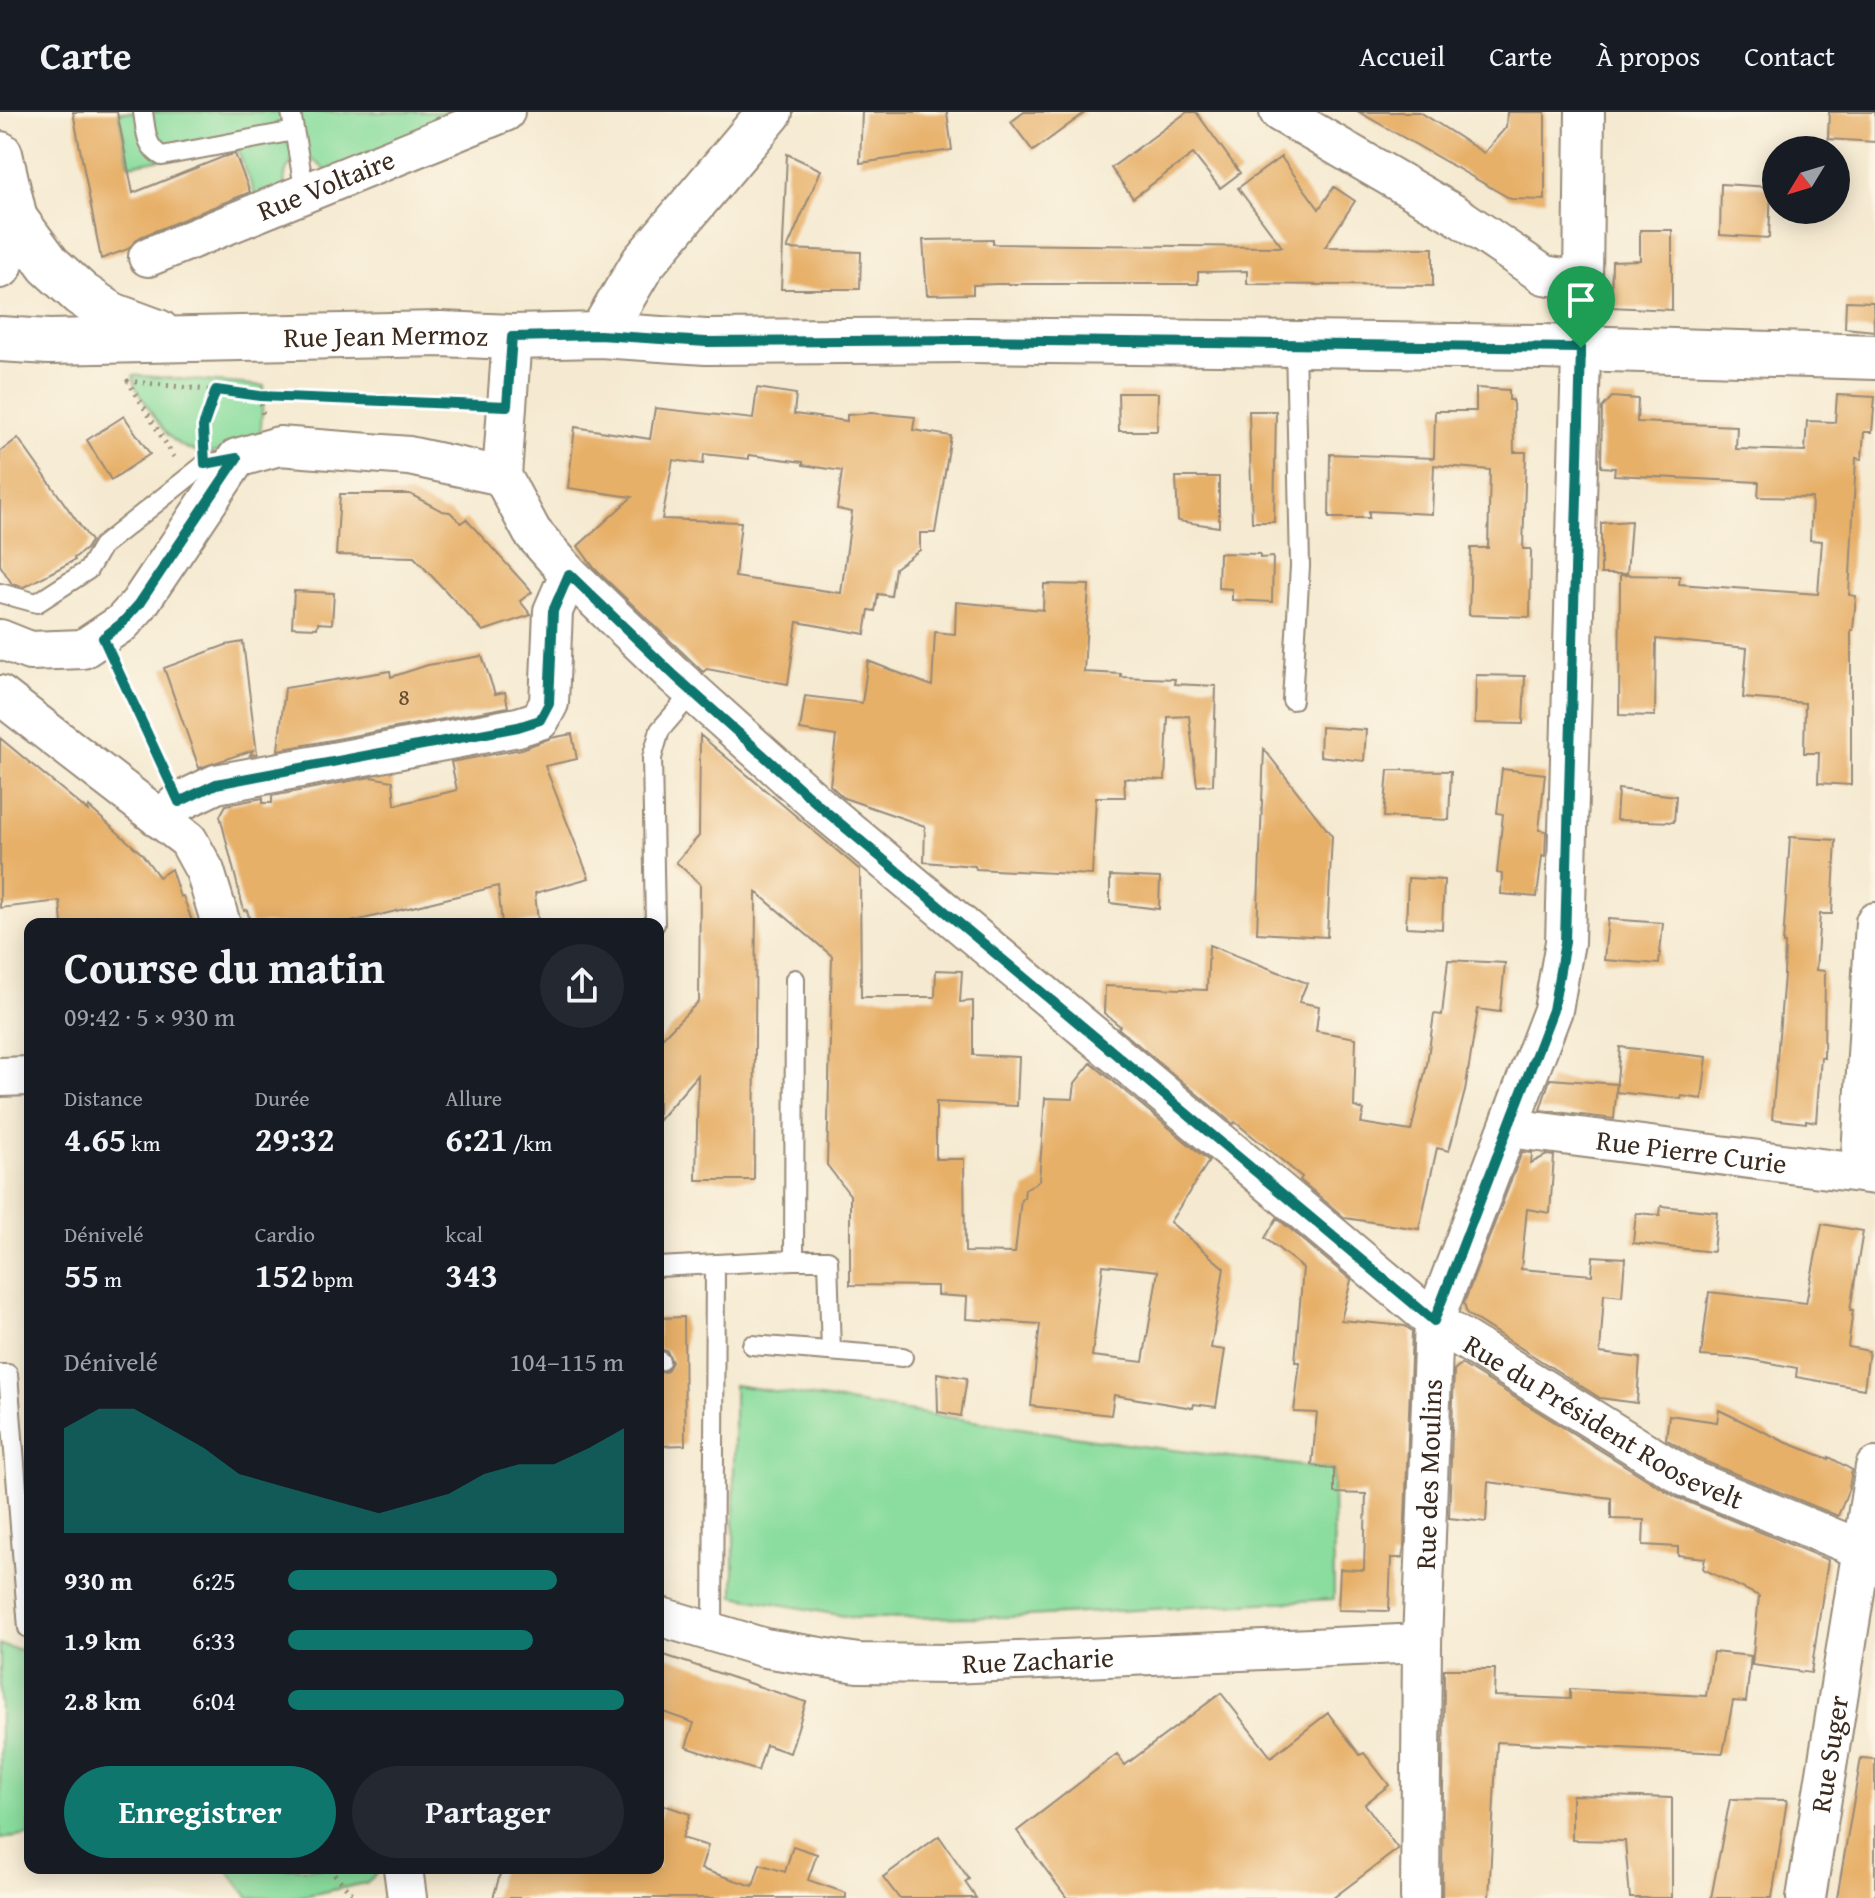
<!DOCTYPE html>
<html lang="fr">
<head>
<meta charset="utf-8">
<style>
  :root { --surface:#171b24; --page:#242831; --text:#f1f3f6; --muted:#9ea1a6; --line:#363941; --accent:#0f766e }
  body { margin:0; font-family:"Gentium Book Plus",serif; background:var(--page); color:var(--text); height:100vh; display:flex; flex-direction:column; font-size:30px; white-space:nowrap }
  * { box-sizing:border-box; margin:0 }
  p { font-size:26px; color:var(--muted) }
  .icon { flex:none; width:44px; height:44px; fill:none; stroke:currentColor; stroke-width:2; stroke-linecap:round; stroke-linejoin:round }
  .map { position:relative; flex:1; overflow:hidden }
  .panel { position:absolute; left:24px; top:806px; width:640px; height:956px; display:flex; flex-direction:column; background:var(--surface); border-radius:16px; box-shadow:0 4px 20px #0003 }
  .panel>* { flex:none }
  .needle { width:52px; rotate:232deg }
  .controls { position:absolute; left:1762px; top:24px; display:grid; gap:16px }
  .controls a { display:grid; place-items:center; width:88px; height:88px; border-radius:50%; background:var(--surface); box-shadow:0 4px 20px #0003; font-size:40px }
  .pin { position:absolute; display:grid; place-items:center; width:68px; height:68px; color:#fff; margin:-82px -34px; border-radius:50% 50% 50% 0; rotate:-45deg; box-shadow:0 0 8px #0007 }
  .pin .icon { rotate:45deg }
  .round { display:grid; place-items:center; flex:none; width:84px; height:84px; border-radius:42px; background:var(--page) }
  .head { display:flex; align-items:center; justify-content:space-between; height:136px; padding:0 40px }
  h1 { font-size:44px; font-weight:600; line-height:60px }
  .stats { display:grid; grid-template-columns:repeat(3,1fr); gap:12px; height:136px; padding:8px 40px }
  .stats div { display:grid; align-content:center }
  .stats b { font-size:34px; font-weight:600 }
  .stats small { font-size:22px; font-weight:400 }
  .stats p { font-size:22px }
  .chart { height:224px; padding:16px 40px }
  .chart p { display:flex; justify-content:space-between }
  .chart svg { width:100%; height:144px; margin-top:8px; fill:var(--accent); opacity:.7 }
  .button { display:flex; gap:16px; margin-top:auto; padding:16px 40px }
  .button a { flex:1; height:92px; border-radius:48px; background:var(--accent); color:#fff; font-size:32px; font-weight:600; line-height:92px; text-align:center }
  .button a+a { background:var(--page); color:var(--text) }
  ul { padding:0 40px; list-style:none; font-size:26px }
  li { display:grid; grid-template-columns:128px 96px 1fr; align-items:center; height:60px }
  li i { height:20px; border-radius:10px; background:var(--accent) }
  header { display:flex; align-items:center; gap:48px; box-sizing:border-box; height:112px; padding:0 40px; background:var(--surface); border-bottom:2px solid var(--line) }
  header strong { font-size:38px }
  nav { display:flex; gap:44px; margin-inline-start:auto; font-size:28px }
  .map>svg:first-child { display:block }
  .green { fill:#8add9e; stroke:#62845e; stroke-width:2 }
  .building { fill:#e7b069; fill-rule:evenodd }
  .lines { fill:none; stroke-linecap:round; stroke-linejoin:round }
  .lane-casing { stroke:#988a78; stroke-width:22 }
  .street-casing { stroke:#988a78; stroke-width:42 }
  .secondary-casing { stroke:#988a78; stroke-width:48 }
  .path { stroke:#988a78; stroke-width:5; stroke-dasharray:2 6; stroke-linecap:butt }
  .lane { stroke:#fff; stroke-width:18 }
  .street { stroke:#fff; stroke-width:38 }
  .secondary { stroke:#fff; stroke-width:44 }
  .route-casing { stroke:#fff; stroke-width:16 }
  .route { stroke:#0f766e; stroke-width:10 }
  .labels { text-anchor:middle; stroke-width:8; stroke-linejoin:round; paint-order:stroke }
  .number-label { font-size:24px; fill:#664c31 }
  .street-label { font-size:28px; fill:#3b2a1e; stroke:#fcf5e5 }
</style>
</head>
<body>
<header>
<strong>Carte</strong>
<nav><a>Accueil</a><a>Carte</a><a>À propos</a><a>Contact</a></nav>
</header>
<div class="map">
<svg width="1875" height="1786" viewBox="0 0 1875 1786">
  <rect width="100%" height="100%" fill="#fcf5e5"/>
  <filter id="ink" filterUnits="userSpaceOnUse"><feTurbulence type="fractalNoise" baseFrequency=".0125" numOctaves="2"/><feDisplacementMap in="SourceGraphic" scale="16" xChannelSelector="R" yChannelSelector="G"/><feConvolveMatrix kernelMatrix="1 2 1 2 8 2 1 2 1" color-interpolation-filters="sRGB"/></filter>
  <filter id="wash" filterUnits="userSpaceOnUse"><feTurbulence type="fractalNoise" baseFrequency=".006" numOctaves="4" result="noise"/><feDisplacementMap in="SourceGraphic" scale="32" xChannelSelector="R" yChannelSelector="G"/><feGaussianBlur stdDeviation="1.8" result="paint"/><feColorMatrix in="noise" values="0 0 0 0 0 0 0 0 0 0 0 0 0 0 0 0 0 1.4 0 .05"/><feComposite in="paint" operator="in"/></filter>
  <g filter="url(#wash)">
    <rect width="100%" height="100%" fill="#f5ead1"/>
    <path class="green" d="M118,0H468L325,59C309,36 280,47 285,75L257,87L236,34L129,53Z
      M133,263L264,274L260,327C245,332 227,340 211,341C168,342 155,304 135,274Z
      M734,1273L1133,1333L1333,1358L1334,1487L1010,1505L855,1506L734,1484Z
      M0,1533L30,1540V1723L0,1727Z
      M226,1756H383L366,1771L299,1785L249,1786Z"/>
    <g id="blocks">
      <path class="building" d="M73,0H117L133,81L223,45L235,42L250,80L140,125L128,137L101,147Z
        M862,0H947L952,38L860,51Z
        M1024,0H1086L1033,39L1011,10Z
        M1187,0H1196L1240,61L1220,76L1193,42L1133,86L1111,56Z
        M1359,0H1420L1484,41L1506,15L1507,0H1545V88L1511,87Z
        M1829,0H1875V30L1828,27Z
        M787,42L821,58L787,137L861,140L860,177H781Z
        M1281,45L1319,97L1334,75L1355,89L1325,135L1433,136V174L1247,172V159L1198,160V172H996L973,173V182L927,183L923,128L993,127V132L1282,135L1238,76Z
        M1721,72L1771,75L1769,126L1720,123Z
        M1640,118H1672V198L1611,195L1612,149L1640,148Z
        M1846,189L1873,190L1874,219L1845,216Z
        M757,276L796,282L794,302L847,309V303L871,301L915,305L913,318L951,324L935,421H920V438L895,456L891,484L878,482L875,499L869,498L865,522L797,510L788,572L707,557L703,560L595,457L578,434L632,385L568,376L575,315L650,327L655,296L753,307ZM704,342L749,347V343L803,350V353L842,359L837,397L852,400L841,481L735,465L741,410L662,407L673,348L703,352Z
        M1476,276L1509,278V288H1513L1514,340H1526L1523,437H1531L1530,505L1469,503L1471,436H1488L1490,358L1434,353L1432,402L1369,399V406H1329L1330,342L1434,346L1435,299H1476Z
        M1118,281H1158L1157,319H1119Z
        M1837,283L1875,285L1872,320H1864L1862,347L1856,346L1849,483L1856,484L1853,518H1851V673L1818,671L1819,641H1804L1805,591L1743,586L1747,536L1656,527L1655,604L1619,603L1620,463L1680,464L1679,472L1818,482L1822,429L1810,428L1812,386L1758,385L1759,370L1614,363L1615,356L1601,355L1602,296L1612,285L1638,287L1637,310L1737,314L1736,337L1805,339L1807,309L1835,310Z
        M1249,299H1276L1274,410H1252Z
        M124,304L150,342L111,368L87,328Z
        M18,326L91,429L86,437L74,446L75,448L24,475L12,472L0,453V340Z
        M1176,365H1219V415L1178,409Z
        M340,382H410L442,399L450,400L461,411L466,407L532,480L520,489L531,503L483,519L414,445L336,443Z
        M1631,409L1627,462H1601V411Z
        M1219,441L1260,442V446L1273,445L1272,490L1232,488V477L1218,476Z
        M1044,472L1089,473L1084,560L1121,562V565L1175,567L1174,572L1216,574L1213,673L1197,674L1189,604L1168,605L1165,668L1124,666L1125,685H1096L1092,763L976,757L975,754L924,750L925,714L844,686L830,673L836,624L800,618L805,584L862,591L868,549L932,574L935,520L955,522L956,490L1043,498Z
        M294,479L334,481L332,512L318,511L317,516L292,515Z
        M243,530L257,642L250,643L253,638L199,656L164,556L226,533Z
        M482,544L495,582L505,580L508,595L278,638L285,576L390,559L391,565L428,553Z
        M1476,563L1525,564L1523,612L1475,611Z
        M1321,615L1366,618L1364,649L1320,644Z
        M572,622L577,647L545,654L589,766L535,781L538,809L502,812L498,774L343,812H251L247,798L244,799L220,704L226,693L263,686V691H272V684L371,665L393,669L395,693L457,678L451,650L522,637L551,626Z
        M700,623L860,758L861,885H935L936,858L962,859L960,890L973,889V943L1019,945L1017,994L936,990V1047H964L965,1140L1015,1141L1021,1087L1024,1086L1025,1077L1039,1069L1045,986L1073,987L1075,971L1091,951L1209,1049L1170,1110L1224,1156L1211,1236L1225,1238L1216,1295L1194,1292L1193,1296L1114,1283L1111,1303L1031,1294L1040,1212L966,1207L967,1185L937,1183V1174L850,1173V1083L827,1053L832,844L756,780L754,1068H696L698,963L658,1009V930L699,889L700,772L676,750L699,724ZM1103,1153L1158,1159L1143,1250L1092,1244Z
        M0,626L88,699L89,695L142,742L159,765L171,757L180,785L183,784L193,812H62L60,789L0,796Z
        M1264,637L1332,724L1327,825L1257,821Z
        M1502,657L1545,662L1539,718L1546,719L1545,745L1542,744L1537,785L1501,782L1502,762L1497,761L1503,702L1497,701Z
        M1388,658L1451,659L1449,708L1384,705Z
        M1618,677L1676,684L1674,710L1616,708Z
        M1790,725L1836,728L1832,802H1820L1816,858L1825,859L1824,946L1821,945L1816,1010L1806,1008V1011L1772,1007L1784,863L1785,832H1783Z
        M1110,764L1160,766L1159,797L1110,791Z
        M1408,766L1444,768L1442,817L1406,815Z
        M1608,807L1663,811L1659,852L1604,848Z
        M1209,833L1307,871L1299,890L1319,894L1316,919L1356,926L1354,995L1364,998L1361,1011L1411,1019L1427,952L1434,902L1442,903L1448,848L1505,851L1500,900L1478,897L1465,979L1449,1039L1437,1036L1419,1117L1345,1106L1300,1068L1302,1065L1235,1010L1233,1012L1118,916L1120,914L1104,901L1105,874L1207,878Z
        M1620,935L1707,945L1702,987L1682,984L1681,987L1616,980Z
        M1550,967L1617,972L1614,1007L1540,998Z
        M1522,1040L1532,1041L1531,1051L1547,1043L1554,1044L1550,1101L1527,1097L1521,1157L1592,1163L1593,1144L1625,1146L1622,1184L1604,1182L1600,1241L1640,1246L1637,1291L1600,1286L1467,1202L1464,1191Z
        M1661,1094L1717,1100L1713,1140L1633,1131L1636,1101L1660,1103Z
        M1277,1106L1351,1168L1341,1208L1405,1214L1412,1219L1404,1435L1402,1446H1391L1389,1499L1338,1498L1340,1457L1364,1458L1366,1382L1334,1381V1357L1312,1353L1317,1301L1294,1300L1300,1250H1295L1303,1156L1265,1126Z
        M1822,1112L1863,1119L1850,1198H1853L1848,1235L1869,1239L1864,1277L1796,1265L1797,1256L1748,1247L1701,1244L1709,1180L1806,1191Z
        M684,1205L685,1333L658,1334V1261L667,1259L672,1250L667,1239L658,1237V1206Z
        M1461,1252L1676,1385L1828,1448L1811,1561L1752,1553L1759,1484L1703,1457L1705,1446L1678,1443V1435L1643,1433L1644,1408L1611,1407V1386L1488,1370L1486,1410L1449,1406L1454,1258Z
        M937,1261L967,1266L961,1304L938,1300Z
        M1719,1298L1785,1330L1829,1347V1345L1852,1358L1849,1376L1838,1404L1697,1346L1666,1327L1669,1303L1717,1310Z
        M1713,1540L1751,1544L1746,1590L1733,1589L1723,1641L1497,1630L1489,1786H1442L1444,1557H1495L1494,1584L1570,1587V1577L1706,1584Z
        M658,1541L806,1590L790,1641L766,1633L758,1659L686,1635L694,1611L658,1598Z
        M1221,1581L1271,1645L1328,1601L1360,1643L1364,1641L1389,1673L1365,1692L1398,1737L1333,1786H1067L1017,1719L1117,1642L1125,1653Z
        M1861,1646L1875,1647V1786H1837Z
        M1572,1683L1672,1686V1786H1630L1625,1729L1572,1728Z
        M1730,1687L1787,1688L1772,1786H1711Z
        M664,1693L690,1702L682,1726L708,1734L701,1757L753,1774L760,1752L785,1760L793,1734L817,1742L808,1768L846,1781V1786H493L502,1756H658V1710Z
        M939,1724L969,1767L965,1770L976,1786H899L883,1765Z"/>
    </g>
  </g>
  <g filter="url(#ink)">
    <use href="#blocks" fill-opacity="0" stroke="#988a78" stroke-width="2"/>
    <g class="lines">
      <g class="lane-casing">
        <path id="lane" d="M143,0C146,17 145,35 162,44L294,19
          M291,0L305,81
          M0,481L37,491L88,458L102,434L205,352L234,347
          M1292,588L1300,454L1295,232
          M655,812L652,646L660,618L693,580
          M794,1148H828L831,1239
          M658,1155L794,1148L795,867
          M752,1233L903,1245
          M658,1249H660
          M0,1262H8L28,1516
          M713,1521L715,1153"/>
      </g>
      <g class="street-casing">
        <g id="street">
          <path d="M1279,0L1456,103L1544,163L1583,169"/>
          <path id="s1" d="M148,145L505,0"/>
          <path id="s2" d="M512,225L502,364L532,420L569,462L675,564L823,697L1434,1209L1687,1366L1875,1443"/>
          <path d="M0,527L30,539L83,537L122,511L139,492L237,346L279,334L409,344L502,364"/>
          <path d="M0,583L188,728L205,759L221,812"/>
          <path d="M160,707L179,690L216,672L518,615L540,608L549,591L553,499L569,462"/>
          <path d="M0,965L30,964"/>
          <path id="s3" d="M1509,1016L1875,1063"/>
          <path d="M1860,1060L1875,810"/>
          <path id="s4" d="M658,1504L765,1536L858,1551L950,1552L1422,1531"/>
          <path d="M403,1756L407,1786"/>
          <path id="s5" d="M1420,1786L1422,1531L1434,1209L1553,898L1565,830L1583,169L1585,0"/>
          <path id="s6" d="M1806,1786L1875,1355"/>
        </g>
      </g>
      <g class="secondary-casing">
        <g id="secondary">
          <path d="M0,42L15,107L49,153L81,182L112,203L158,220"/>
          <path d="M0,154L15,107"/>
          <path d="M600,223L643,151L770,0"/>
          <path id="s7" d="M0,227L49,230L441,222L512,225L600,223L706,230L968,228L1543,235L1875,245"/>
        </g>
      </g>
      <path class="path" d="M260,284L263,303
        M203,327V315L216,278
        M174,345L128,269L260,284L472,293
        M116,555L164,658
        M329,1756L356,1786"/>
      <use href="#lane" class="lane"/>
      <use href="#street" class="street"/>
      <use href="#secondary" class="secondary"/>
    </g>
  </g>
  <g class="lines" filter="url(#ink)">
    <g class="route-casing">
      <path id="route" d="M600,223L706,230L968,228L1581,236L1565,830L1553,898L1434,1209L823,697L675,564L569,462L553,499L549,591L540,608L518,615L216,672L179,690L103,526L122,511L139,492L237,346L205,352L203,315L216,278L260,284L507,294L512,225Z"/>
    </g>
    <use href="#route" class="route"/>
  </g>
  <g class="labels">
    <g class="number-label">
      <text x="404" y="593">8</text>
    </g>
    <g class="street-label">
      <text dy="10" stroke="none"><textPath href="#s1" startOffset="192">Rue Voltaire</textPath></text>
      <text dy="10" stroke="none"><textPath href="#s7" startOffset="386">Rue Jean Mermoz</textPath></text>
      <text dy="10" stroke="none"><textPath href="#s3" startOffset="184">Rue Pierre Curie</textPath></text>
      <text dy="10" stroke="none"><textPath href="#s2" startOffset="1600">Rue du Président Roosevelt</textPath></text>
      <text dy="10" stroke="none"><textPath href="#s5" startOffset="424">Rue des Moulins</textPath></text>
      <text dy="10" stroke="none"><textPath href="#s4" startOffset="386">Rue Zacharie</textPath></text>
      <text dy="10" stroke="none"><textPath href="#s6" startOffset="146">Rue Suger</textPath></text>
    </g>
  </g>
</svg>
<div class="controls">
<a><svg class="needle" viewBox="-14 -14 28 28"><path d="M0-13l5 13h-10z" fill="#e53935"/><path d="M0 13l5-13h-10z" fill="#9ea1a6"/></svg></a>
</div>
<div class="pin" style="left:1581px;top:236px;background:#1e9e55"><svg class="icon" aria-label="arrive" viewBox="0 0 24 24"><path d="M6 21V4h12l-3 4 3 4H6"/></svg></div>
<section class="panel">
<div class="head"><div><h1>Course du matin</h1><p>09:42 · 5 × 930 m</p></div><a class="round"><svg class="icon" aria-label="share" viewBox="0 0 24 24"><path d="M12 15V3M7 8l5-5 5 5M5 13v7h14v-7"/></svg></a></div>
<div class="stats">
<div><p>Distance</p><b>4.65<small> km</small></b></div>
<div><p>Durée</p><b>29:32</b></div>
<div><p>Allure</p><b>6:21<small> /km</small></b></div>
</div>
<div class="stats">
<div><p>Dénivelé</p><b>55<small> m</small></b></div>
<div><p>Cardio</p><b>152<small> bpm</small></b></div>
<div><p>kcal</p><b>343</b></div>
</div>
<div class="chart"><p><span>Dénivelé</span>104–115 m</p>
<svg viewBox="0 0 160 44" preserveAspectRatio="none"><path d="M0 44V12L10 6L20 6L30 12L40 18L50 26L60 29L70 32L80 35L90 38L100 35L110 32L120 26L130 23L140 23L150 18L160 12V44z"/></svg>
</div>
<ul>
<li><b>930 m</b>6:25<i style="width:80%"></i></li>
<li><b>1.9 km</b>6:33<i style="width:73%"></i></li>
<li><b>2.8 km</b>6:04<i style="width:100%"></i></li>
</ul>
<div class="button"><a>Enregistrer</a><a>Partager</a></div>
</section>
</div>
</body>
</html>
